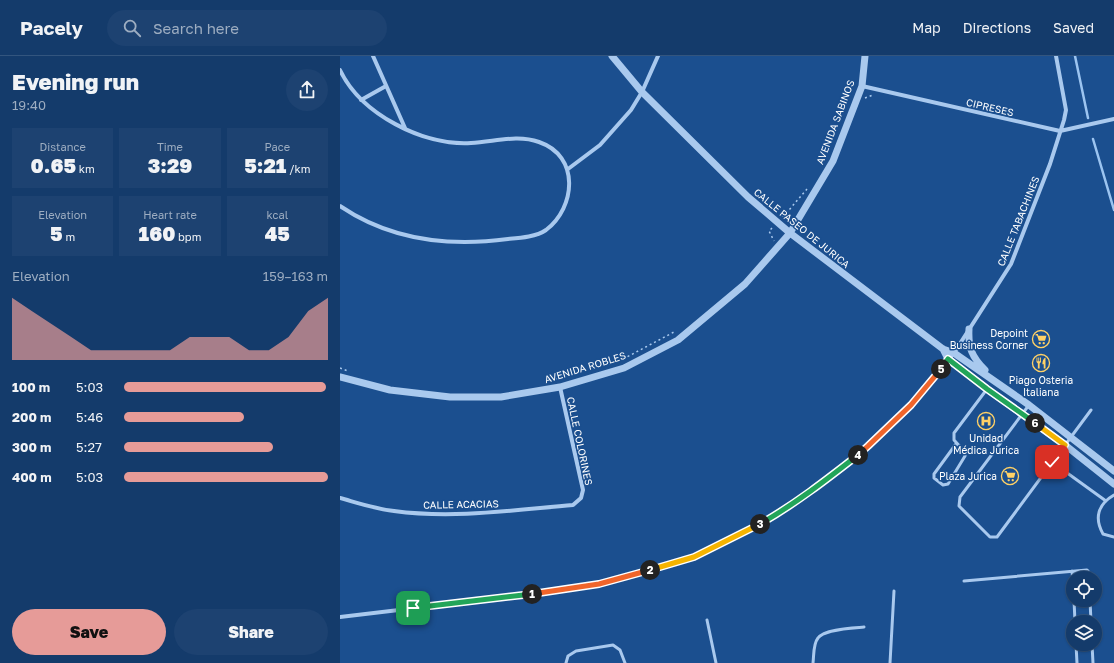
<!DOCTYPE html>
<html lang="en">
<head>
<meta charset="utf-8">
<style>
  :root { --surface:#143b6b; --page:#1d4271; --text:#f1f3f6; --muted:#9dadc1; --line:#33557e; --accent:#e69b98 }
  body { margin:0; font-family:"Golos Text",sans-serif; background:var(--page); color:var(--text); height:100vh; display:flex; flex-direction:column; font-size:15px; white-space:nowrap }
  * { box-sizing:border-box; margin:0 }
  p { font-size:13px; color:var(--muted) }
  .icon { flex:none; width:22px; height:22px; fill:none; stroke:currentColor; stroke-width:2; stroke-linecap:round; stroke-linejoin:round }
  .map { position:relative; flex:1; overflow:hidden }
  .sheet { display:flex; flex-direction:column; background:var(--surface); width:340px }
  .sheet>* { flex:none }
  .buttons { position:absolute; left:726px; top:515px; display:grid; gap:8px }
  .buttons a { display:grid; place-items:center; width:36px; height:36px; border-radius:50%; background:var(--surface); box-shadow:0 1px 3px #0004,0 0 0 1px var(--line); font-size:20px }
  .pin { position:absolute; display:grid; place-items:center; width:34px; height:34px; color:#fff; margin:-17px; border-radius:8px; box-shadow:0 2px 6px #0006 }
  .km { position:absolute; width:20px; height:20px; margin:-10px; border-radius:50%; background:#222; color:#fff; font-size:11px; line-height:20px; text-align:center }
  .round { display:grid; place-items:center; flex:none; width:42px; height:42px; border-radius:21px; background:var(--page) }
  .overview { display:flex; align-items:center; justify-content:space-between; height:68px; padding:0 12px }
  h1 { font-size:22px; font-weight:800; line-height:30px }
  .metrics { display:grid; grid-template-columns:repeat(3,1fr); gap:6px; height:68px; padding:4px 12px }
  .metrics div { display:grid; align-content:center; border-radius:0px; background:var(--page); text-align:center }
  .metrics b { font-size:20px; font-weight:800 }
  .metrics small { font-size:11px; font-weight:400 }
  .metrics p { font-size:11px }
  .chart { height:112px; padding:8px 12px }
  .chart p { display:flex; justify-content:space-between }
  .chart svg { width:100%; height:72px; margin-top:4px; fill:var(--accent); opacity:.7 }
  .button { display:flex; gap:8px; margin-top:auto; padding:8px 12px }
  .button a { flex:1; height:46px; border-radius:24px; background:var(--accent); color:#111; font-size:16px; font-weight:800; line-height:46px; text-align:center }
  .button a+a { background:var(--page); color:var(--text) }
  ul { padding:0 12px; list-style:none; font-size:13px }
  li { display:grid; grid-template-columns:64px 48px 1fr; align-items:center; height:30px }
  li i { height:10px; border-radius:5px; background:var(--accent) }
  header { display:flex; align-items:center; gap:24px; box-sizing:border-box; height:56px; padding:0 20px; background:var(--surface); border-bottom:1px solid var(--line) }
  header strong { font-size:19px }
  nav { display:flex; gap:22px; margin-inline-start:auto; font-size:14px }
  .search { width:280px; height:36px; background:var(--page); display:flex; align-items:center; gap:10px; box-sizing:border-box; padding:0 14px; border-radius:22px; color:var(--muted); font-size:15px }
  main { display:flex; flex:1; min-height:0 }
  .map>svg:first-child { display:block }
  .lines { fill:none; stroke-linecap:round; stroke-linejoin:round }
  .stream { stroke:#9cc4f0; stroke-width:2.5 }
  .path { stroke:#a9c9ee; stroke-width:1.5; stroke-dasharray:2 3; stroke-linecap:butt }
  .service { stroke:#a9c9ee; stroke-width:3 }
  .minor { stroke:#a9c9ee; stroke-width:4 }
  .tertiary { stroke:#a9c9ee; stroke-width:7 }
  .split-1-casing { stroke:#fff; stroke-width:8 }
  .split-2-casing { stroke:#fff; stroke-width:8 }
  .split-3-casing { stroke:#fff; stroke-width:8 }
  .split-4-casing { stroke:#fff; stroke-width:8 }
  .split-5-casing { stroke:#fff; stroke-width:8 }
  .split-6-casing { stroke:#fff; stroke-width:8 }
  .split-7-casing { stroke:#fff; stroke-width:8 }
  .split-1 { stroke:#22a559; stroke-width:5 }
  .split-2 { stroke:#f0652b; stroke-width:5 }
  .split-3 { stroke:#f5b400; stroke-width:5 }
  .split-4 { stroke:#22a559; stroke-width:5 }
  .split-5 { stroke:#f0652b; stroke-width:5 }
  .split-6 { stroke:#22a559; stroke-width:5 }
  .split-7 { stroke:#f5b400; stroke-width:5 }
  .labels { text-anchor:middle; stroke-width:3; stroke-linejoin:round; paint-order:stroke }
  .street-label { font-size:10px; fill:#fff; stroke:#1b4f8f }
  .poi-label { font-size:10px; fill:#fff; stroke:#1b4f8f; text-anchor:end }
</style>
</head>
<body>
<header>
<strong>Pacely</strong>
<div class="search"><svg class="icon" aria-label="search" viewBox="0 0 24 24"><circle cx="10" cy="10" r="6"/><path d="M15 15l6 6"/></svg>Search here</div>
<nav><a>Map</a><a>Directions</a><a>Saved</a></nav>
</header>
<main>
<section class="sheet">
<div class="overview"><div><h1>Evening run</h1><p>19:40</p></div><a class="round"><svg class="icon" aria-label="share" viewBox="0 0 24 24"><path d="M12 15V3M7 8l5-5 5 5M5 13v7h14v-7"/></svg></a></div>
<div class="metrics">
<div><p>Distance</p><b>0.65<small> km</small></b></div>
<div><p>Time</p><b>3:29</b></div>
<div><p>Pace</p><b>5:21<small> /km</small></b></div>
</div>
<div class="metrics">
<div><p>Elevation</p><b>5<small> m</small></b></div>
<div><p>Heart rate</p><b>160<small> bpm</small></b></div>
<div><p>kcal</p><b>45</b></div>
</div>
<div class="chart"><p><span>Elevation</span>159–163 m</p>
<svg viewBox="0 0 160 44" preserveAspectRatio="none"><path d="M0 44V6L10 14L20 22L30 30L40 38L50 38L60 38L70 38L80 38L90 30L100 30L110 30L120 38L130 38L140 30L150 14L160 6V44z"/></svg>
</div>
<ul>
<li><b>100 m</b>5:03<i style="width:99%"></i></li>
<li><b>200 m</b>5:46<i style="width:59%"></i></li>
<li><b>300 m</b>5:27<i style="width:73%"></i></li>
<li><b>400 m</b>5:03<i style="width:100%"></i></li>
</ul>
<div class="button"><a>Save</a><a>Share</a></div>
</section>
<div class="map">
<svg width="774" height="607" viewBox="0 0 774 607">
  <rect width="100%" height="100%" fill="#1b4f8f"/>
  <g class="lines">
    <path class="stream" d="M735,0L748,62
      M753,83L774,154"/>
    <path class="path" d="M525,42L533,39
      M443,161L467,133
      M432,172L429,175L434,185
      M269,308L285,302L334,276
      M0,312L8,315
      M216,323L231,318H236"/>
    <path class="service" d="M689,349L620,441L619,450L650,481H657L751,354
      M616,388L594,418V422L603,429L608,428L625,400V396L614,384V377L647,333
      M712,406L766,445
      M774,439C758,448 754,462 763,478L774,481
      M732,515L733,527
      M624,525L747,514L748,515L749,522
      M734,544L735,566
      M750,544L751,566
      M367,564L376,607
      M736,588L737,607
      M752,588L753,607
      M226,607L228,600L236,595L273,589L280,594L285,607
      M473,607C474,599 473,588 478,582C484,573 513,572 524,571
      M550,607L554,535"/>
    <path class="minor" d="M33,0L65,72
      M0,14C21,58 83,90 131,87C154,86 177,78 199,86C240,100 236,151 206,174C196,181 180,182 168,183C109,191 50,184 0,150
      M522,30L720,75L774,63
      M21,44L46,30
      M228,113L260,89L291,54L302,36L318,0
      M0,442C18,447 36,453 54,455C113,463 174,454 233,449L241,442L243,434L220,331
      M0,561L202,537L259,528L306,515L354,501L413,473L446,453L477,431L528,390L571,349L614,297L671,208L710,108L724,64L726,54L716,0"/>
    <path class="tertiary" d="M272,0L302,36L408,141L450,177L603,293L614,297L689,349L774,415
      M629,273C628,292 632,301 645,314
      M603,293L608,303L647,333L725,389L774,428
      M0,321L50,334L110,341H161L220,331L284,312L338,284L405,228L450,177L493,105L522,30L525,0"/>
  </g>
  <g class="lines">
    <g class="split-1-casing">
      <path id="split-1" d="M73,552L192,538"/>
    </g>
    <g class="split-2-casing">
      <path id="split-2" d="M192,538L259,528L310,514"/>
    </g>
    <g class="split-3-casing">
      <path id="split-3" d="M310,514L354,501L420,468"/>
    </g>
    <g class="split-4-casing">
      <path id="split-4" d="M420,468C455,448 486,424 518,399"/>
    </g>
    <g class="split-5-casing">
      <path id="split-5" d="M518,399L528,390L571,349L601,313"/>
    </g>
    <g class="split-6-casing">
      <path id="split-6" d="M601,313L608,303L647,333L695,367"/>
    </g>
    <g class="split-7-casing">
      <path id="split-7" d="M695,367L725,389L712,406"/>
    </g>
    <use href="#split-1" class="split-1"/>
    <use href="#split-2" class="split-2"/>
    <use href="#split-3" class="split-3"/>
    <use href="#split-4" class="split-4"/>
    <use href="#split-5" class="split-5"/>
    <use href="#split-6" class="split-6"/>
    <use href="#split-7" class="split-7"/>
  </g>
  <defs>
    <g id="supermarket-ring" transform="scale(0.9)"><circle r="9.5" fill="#1b4f8f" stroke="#ffd166" stroke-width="1.5"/><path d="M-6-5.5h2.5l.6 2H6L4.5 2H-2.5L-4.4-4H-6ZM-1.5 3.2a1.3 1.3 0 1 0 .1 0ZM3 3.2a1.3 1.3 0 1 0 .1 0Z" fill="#ffd166"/></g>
    <g id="restaurant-ring" transform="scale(0.9)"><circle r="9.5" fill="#1b4f8f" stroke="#ffd166" stroke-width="1.5"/><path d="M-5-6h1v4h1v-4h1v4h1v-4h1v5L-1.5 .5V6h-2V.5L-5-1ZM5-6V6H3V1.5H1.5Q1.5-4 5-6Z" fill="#ffd166"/></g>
    <g id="hospital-ring" transform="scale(0.9)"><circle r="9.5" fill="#1b4f8f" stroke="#ffd166" stroke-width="1.5"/><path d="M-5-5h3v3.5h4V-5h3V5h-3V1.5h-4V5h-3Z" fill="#ffd166"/></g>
  </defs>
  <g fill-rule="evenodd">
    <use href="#supermarket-ring" x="701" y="283"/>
    <use href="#restaurant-ring" x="701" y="307"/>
    <use href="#hospital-ring" x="646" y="365"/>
    <use href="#supermarket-ring" x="670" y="420"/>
  </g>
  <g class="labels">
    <g class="street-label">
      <text transform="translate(650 51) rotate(13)" y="4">CIPRESES</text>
      <text transform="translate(495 66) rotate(-69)" y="4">AVENIDA SABINOS</text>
      <text transform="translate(678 165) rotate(-68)" y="4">CALLE TABACHINES</text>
      <text transform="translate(462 172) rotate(39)" y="4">CALLE PASEO DE JURICA</text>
      <text transform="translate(245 311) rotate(-17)" y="4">AVENIDA ROBLES</text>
      <text transform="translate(240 385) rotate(78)" y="4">CALLE COLORINES</text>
      <text transform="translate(121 448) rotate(-1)" y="4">CALLE ACACIAS</text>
    </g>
    <g class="poi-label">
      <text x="688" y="281">Depoint<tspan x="688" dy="12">Business Corner</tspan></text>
      <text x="701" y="328" text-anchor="middle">Piago Osteria<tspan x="701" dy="12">Italiana</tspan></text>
      <text x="646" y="386" text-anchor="middle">Unidad<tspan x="646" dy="12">Médica Jurica</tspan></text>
      <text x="657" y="424">Plaza Jurica</text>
    </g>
  </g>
</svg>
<div class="buttons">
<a><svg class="icon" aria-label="locate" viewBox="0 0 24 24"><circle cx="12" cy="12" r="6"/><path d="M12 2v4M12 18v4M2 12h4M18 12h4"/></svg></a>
<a><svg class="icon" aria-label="layers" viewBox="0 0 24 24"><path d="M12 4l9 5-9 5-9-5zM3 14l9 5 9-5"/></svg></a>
</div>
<div class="pin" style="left:73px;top:552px;background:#1e9e55"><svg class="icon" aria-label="arrive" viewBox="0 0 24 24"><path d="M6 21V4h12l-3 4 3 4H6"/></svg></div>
<div class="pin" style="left:712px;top:406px;background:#d93025"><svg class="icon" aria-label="check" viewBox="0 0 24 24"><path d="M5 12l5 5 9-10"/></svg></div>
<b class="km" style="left:192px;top:538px">1</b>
<b class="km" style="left:310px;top:514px">2</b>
<b class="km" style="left:420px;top:468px">3</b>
<b class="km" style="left:518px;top:399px">4</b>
<b class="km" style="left:601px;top:313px">5</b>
<b class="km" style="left:695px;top:367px">6</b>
</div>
</main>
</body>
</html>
